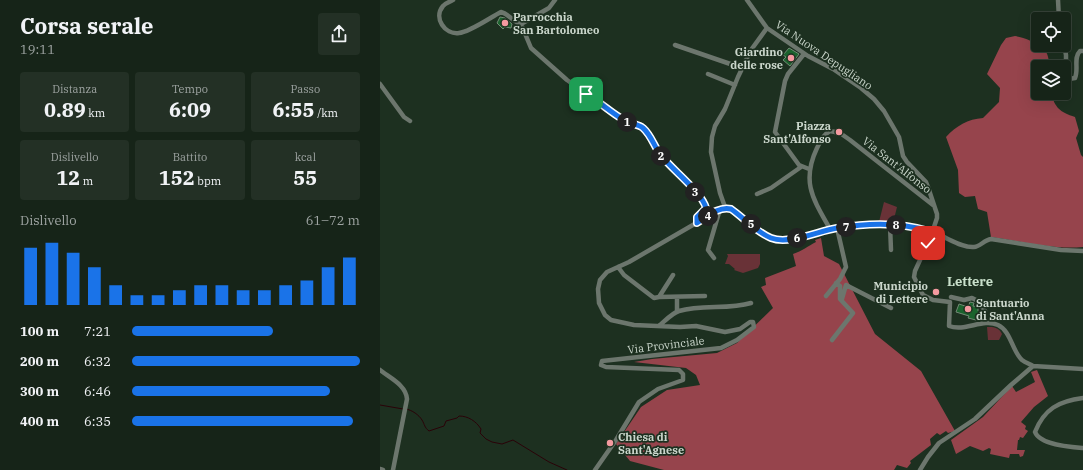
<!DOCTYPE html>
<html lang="it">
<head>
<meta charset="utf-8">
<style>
  :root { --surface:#162418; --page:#233025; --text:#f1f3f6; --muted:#9ea4a2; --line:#354137; --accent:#1a73e8 }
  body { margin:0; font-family:"IBM Plex Serif",serif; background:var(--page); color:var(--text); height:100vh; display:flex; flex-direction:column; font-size:15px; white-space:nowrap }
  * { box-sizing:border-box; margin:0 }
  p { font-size:13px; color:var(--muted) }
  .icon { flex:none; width:22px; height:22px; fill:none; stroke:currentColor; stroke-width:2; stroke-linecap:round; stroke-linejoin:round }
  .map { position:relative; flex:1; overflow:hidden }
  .panel { display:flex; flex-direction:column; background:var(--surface); width:380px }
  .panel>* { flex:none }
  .fabs { position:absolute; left:651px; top:12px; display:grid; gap:8px }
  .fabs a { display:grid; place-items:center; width:40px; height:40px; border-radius:4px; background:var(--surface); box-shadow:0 4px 16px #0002,0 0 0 1px var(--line); font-size:20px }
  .pin { position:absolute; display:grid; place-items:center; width:34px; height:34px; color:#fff; margin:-17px; border-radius:8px; box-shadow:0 2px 6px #0006 }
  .km { position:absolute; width:20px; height:20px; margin:-10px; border-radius:50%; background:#222; color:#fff; font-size:11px; line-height:20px; text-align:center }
  .round { display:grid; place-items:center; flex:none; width:42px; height:42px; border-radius:4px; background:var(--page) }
  .overview { display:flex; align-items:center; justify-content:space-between; height:68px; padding:0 20px }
  h1 { font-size:22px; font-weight:800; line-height:30px }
  .metrics { display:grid; grid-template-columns:repeat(3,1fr); gap:6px; height:68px; padding:4px 20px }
  .metrics div { display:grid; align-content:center; border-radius:4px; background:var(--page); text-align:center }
  .metrics b { font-size:20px; font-weight:800 }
  .metrics small { font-size:11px; font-weight:400 }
  .metrics p { font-size:11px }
  .chart { height:112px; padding:8px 20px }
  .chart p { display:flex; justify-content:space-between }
  .chart svg { width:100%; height:72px; margin-top:4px; stroke:var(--accent); stroke-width:6 }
  ul { padding:0 20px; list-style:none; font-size:13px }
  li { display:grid; grid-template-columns:64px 48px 1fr; align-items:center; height:30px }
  li i { height:10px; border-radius:5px; background:var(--accent) }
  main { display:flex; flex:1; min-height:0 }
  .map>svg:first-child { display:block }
  .green { fill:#693237 }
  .forest { fill:#96444c }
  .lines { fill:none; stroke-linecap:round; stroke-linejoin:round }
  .stream { stroke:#2a0208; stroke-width:1 }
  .building { fill:#1b632d; stroke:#728874 }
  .minor { stroke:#6c766d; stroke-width:4.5 }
  .route-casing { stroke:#fff; stroke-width:8 }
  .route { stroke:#1a73e8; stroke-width:5 }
  .poi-dot { fill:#f49aa0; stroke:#1d3020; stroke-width:1.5 }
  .labels { text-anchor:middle; stroke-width:3.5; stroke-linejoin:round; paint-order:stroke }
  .poi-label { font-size:11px; font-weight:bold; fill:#cad6cb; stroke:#1d3020; text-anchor:start }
  .street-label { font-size:11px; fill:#cad6cb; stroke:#1d3020 }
  .quarter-label { font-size:13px; font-weight:bold; fill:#c9e0cb; stroke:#1d3020 }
</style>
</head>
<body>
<main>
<section class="panel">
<div class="overview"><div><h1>Corsa serale</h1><p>19:11</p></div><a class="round"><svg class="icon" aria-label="share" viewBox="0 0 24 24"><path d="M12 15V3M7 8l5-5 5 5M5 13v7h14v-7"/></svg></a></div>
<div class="metrics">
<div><p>Distanza</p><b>0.89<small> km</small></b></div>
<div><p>Tempo</p><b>6:09</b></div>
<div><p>Passo</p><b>6:55<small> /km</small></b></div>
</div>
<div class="metrics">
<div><p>Dislivello</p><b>12<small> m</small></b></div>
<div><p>Battito</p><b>152<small> bpm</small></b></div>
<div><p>kcal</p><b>55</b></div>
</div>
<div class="chart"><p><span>Dislivello</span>61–72 m</p>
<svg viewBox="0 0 160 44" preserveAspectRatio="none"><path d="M5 44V9M15 44V6M25 44V12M35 44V21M45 44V32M55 44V38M65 44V38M75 44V35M85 44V32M95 44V32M105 44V35M115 44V35M125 44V32M135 44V29M145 44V21M155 44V15"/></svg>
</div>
<ul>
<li><b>100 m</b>7:21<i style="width:62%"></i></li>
<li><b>200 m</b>6:32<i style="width:100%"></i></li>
<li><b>300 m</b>6:46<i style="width:87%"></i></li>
<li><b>400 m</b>6:35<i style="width:97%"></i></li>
</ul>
</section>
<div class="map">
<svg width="703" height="470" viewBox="0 0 703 470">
  <rect width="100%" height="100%" fill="#1d3020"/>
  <path class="green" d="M504,202L517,207L513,223L499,222Z
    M347,254H380V264L378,268L363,273L354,270L355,269L349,264H345L348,256Z
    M607,327C613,327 619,327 622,334L619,340H608Z"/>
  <path class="forest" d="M635,36C644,37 657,43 664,49C668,53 669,61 670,67H658V93H671C675,108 680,112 695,117L699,131L696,138L701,155L703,157V247C673,250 641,241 611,237L607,212L598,209L595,196L585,197L579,193L578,170L566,137C576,126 588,119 603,118L619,102L620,88L607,74L621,45L626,38Z
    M441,238L444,256L459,264L495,334L541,371L575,431L568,433L566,431L560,435L557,433L550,439L551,445L530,461L531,463L527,468L517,465L514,470H284L250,461L236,444L261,407L287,390L320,385L316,375L306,368L254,362L272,359L337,353L357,343L393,308L381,287L386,285L385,278L416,266L413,254C422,251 428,246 436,242L435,240Z
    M657,370L668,396L654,407L641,422L646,426L645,429L648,431L643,438L640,437L639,440H638L637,450H645L643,456L640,457L639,454H630L629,458L610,454L611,449L609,448L603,451L590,446L576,454L571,440L603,417L632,386L636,392L655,382L651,372Z"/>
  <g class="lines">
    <path class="stream" d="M0,405L23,409
      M26,409C32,410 39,415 42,420C45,425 44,427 49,431L64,426L66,421L77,418L79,416C88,416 96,421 101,429L100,433L106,439L112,442L122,444L133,440L169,462L187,470"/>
  </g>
  <path class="building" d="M120,17L125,18L132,24L131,28L125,27L123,29L117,23Z
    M409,48L419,54L410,66L403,60L406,57L403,55Z
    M590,302L594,303L593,306L598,307V311L601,312L599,318L597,317L596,320L588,318L589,316L576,312L579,304L588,307Z"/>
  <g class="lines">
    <path class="minor" d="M73,0C70,2 65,3 63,6C53,18 65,35 79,33C90,32 111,17 121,12C129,14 133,22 141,24L169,8L175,0
      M367,0L387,28L428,56L453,69L481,88L494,99L504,111L519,137L523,156L527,162L546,182L548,187L557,214V218L553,230
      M678,0L679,19
      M141,24L151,48L187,80L243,120C249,123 257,124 263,128C271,134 274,146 280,154C290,169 322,193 326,208L317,217V223
      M295,45L362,68
      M684,45L686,55V75L689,79L695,78C699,69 693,58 700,51H703
      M424,54L408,74L405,81L395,132L419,165L429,169
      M328,74L355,85
      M0,84L24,117L30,121
      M377,194L391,188L421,167
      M345,207L340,193L331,152L332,137L335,126L345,109L358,77L371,50L387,28
      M510,225L511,250
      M450,229C433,199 421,182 437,148C441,140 443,135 450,131L460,133L470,140L553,205
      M554,233C567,237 581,248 594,247C600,247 604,240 611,239L681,250L703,251
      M551,236L535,271L534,277L543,295L553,300L570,302L569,326C585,332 603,318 618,325C631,331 632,351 642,360C646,363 650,364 653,366L703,369
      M334,258L328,250L340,209
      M238,267L244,275L274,298L279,297L293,275
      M446,296L460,279L466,267L457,228
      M279,297L325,296
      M297,297V311
      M571,297L584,300L592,298L598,301L605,311L602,323
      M462,299L466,285L511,308
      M279,326C285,321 292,313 299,311C322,304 348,310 371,303
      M452,340L473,313L460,299V286L456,283
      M0,370C10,378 26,385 27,399L13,470
      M703,398C679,401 664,409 655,432C660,445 690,447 703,448
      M0,469L3,470
      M215,470L236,440L259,402L278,389L303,380V374L299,370L226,367L221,365L222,361L341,348L357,340L374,327L373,322H370L360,329L345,332L316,326L300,327L254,325L231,320L225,315L219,303L218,289L220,280L227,272L249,262L337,211L345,207L351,209C364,218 376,232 391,238C409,245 433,232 451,229C482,223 518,221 549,231
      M540,470L548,457L559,443L595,419L631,385L653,366"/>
  </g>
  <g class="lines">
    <g class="route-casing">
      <path id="route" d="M206,94C219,101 230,112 244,120C250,124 258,124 263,128C271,135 274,146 280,154C291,169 322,192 326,208L317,217V223C328,216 339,206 351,209C364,218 376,232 391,238C409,245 438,231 457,228C487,223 520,222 549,231L548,233L551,236L548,243"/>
    </g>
    <use href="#route" class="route"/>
  </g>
  <g class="poi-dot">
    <circle cx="125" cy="23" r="4"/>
    <circle cx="411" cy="58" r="4"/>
    <circle cx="459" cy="132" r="4"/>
    <circle cx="556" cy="292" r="4"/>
    <circle cx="588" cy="309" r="4"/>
    <circle cx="230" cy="443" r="4"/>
  </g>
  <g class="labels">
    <g class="poi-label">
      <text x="133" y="21">Parrocchia<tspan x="133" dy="13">San Bartolomeo</tspan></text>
      <text x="403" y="56" text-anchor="end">Giardino<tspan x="403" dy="13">delle rose</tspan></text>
      <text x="451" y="130" text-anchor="end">Piazza<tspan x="451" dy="13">Sant'Alfonso</tspan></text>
      <text x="548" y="290" text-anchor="end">Municipio<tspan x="548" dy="13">di Lettere</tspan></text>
      <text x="596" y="307">Santuario<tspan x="596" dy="13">di Sant'Anna</tspan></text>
      <text x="238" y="441">Chiesa di<tspan x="238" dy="13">Sant'Agnese</tspan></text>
    </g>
    <g class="street-label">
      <text transform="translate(444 55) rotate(34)" y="4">Via Nuova Depugliano</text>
      <text transform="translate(517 165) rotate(38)" y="4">Via Sant'Alfonso</text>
      <text transform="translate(286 345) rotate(-7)" y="4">Via Provinciale</text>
    </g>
    <g class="quarter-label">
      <text x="590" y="286">Lettere</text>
    </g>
  </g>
</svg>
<div class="fabs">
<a><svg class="icon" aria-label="locate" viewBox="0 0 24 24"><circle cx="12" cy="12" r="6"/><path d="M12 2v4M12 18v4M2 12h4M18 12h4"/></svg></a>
<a><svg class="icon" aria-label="layers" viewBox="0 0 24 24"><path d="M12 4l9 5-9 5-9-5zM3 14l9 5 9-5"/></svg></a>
</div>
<div class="pin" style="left:206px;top:94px;background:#1e9e55"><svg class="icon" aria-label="arrive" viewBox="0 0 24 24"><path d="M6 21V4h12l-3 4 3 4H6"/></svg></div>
<div class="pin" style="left:548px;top:243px;background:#d93025"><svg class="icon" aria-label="check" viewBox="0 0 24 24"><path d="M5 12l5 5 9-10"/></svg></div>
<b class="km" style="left:247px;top:122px">1</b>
<b class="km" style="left:281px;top:156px">2</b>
<b class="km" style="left:315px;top:192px">3</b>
<b class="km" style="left:328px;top:216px">4</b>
<b class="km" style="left:371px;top:224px">5</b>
<b class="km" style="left:417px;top:238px">6</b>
<b class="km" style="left:466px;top:227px">7</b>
<b class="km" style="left:516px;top:225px">8</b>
</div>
</main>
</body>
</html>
